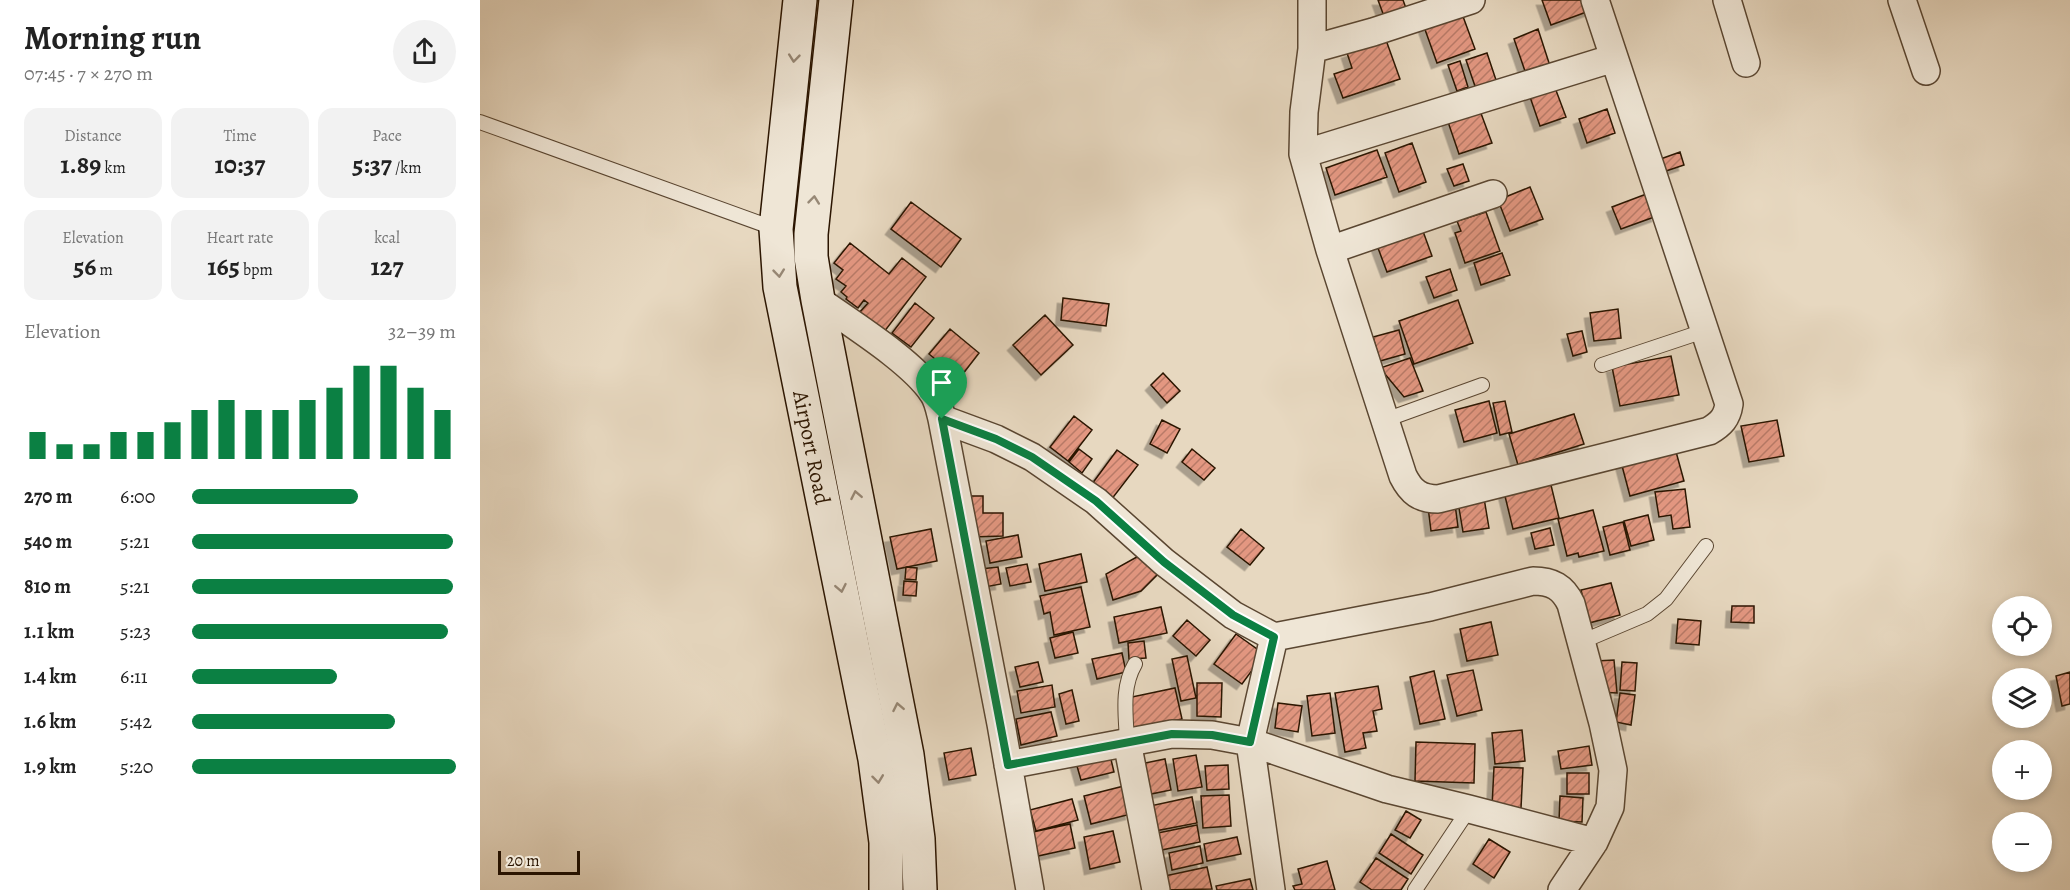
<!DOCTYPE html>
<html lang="en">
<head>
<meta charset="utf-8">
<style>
  :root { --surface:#fff; --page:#f2f2f2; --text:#222; --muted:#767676; --accent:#0b8043 }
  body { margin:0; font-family:Alegreya,serif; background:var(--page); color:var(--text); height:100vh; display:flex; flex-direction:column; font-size:22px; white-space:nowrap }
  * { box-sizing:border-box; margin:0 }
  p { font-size:20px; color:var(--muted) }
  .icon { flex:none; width:33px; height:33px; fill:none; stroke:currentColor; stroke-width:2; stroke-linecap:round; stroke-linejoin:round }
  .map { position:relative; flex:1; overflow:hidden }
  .details { display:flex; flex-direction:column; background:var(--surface); width:480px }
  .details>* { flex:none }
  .tools { position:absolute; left:1512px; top:596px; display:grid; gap:12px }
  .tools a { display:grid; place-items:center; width:60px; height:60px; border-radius:50%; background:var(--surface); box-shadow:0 3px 9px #0003; font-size:30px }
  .scale { position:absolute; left:18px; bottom:15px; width:82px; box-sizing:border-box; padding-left:6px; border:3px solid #2b1501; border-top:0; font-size:16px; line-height:21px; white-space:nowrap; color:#2b1501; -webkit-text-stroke:4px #efe6d6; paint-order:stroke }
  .pin { position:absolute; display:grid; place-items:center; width:51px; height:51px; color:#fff; margin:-62px -26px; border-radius:50% 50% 50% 0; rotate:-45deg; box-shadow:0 0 6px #0007 }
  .pin .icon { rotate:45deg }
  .round { display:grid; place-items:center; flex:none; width:63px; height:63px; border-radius:32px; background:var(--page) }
  .headline { display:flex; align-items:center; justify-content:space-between; height:102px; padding:0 24px }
  h1 { font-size:33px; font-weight:600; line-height:45px }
  .figures { display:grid; grid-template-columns:repeat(3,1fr); gap:9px; height:102px; padding:6px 24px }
  .figures div { display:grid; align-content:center; border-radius:15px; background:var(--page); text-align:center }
  .figures b { font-size:26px; font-weight:600 }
  .figures small { font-size:16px; font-weight:400 }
  .figures p { font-size:16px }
  .chart { height:168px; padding:12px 24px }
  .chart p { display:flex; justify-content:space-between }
  .chart svg { width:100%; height:108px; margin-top:6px; stroke:var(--accent); stroke-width:6 }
  ul { padding:0 24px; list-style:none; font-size:20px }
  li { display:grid; grid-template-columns:96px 72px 1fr; align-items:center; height:45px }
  li i { height:15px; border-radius:8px; background:var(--accent) }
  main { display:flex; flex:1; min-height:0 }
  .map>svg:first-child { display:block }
  .building { fill:url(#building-hatch); stroke:#2b1501; stroke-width:1.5; filter:url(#shadow) }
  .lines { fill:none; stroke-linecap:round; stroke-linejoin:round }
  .service-casing { stroke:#5a4631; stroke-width:16 }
  .minor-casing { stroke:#5a4631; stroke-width:30 }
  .secondary-casing { stroke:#2b1501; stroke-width:36 }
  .service { stroke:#efe6d6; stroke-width:14 }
  .minor { stroke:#efe6d6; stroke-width:27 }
  .secondary { stroke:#efe6d6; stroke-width:33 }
  .oneway { stroke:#978876 }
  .route-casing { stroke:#fff; stroke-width:12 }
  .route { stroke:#0b8043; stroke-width:8 }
  .labels { text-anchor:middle; stroke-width:4.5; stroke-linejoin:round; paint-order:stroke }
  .street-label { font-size:22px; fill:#2b1501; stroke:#efe6d6 }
</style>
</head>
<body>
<main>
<section class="details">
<div class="headline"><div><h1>Morning run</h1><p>07:45 · 7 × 270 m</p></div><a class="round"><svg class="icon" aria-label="share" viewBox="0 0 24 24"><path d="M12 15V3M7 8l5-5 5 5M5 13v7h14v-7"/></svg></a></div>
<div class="figures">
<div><p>Distance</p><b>1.89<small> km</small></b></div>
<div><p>Time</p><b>10:37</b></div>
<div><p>Pace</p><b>5:37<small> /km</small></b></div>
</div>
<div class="figures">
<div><p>Elevation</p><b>56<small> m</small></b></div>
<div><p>Heart rate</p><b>165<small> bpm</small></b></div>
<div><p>kcal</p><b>127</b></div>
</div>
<div class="chart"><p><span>Elevation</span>32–39 m</p>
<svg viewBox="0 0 160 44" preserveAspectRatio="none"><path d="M5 44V33M15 44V38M25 44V38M35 44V33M45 44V33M55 44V29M65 44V24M75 44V20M85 44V24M95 44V24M105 44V20M115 44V15M125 44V6M135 44V6M145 44V15M155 44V24"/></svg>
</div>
<ul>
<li><b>270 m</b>6:00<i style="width:63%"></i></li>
<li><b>540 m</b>5:21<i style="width:99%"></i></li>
<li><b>810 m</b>5:21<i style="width:99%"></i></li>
<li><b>1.1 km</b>5:23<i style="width:97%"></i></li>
<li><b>1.4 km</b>6:11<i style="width:55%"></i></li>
<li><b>1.6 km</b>5:42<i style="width:77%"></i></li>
<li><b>1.9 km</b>5:20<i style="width:100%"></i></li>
</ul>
</section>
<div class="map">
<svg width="1590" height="890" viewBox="0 0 1590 890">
  <defs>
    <pattern id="building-hatch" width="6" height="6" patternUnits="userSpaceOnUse" patternTransform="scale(1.5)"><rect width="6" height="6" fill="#e39781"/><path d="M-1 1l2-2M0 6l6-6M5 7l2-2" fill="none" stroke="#b87a67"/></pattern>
    <filter id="shadow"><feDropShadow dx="-5.5" dy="5.5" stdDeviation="0" flood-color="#0004"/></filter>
  </defs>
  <rect width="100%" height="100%" fill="#e7d8c0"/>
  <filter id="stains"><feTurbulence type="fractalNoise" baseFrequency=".00333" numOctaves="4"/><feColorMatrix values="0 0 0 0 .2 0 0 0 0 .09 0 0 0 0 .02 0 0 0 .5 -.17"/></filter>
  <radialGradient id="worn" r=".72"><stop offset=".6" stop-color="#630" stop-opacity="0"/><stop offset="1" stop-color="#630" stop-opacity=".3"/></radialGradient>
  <path class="building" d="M898,0H923L927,11L905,19Z
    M1062,0H1109L1112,10L1071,25Z
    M981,11L995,49L957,63L943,24Z
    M1058,29L1071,69L1047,77L1034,39Z
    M906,40L920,79L863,98L854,74L872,68L867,53Z
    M1007,53L1017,83L996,89L986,60Z
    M980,61L988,87L977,91L968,65Z
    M1074,85L1086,117L1060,126L1049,94Z
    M999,108L1012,143L979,154L967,119Z
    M1127,109L1135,133L1107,143L1099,119Z
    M932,143L946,182L919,192L905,153Z
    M897,150L907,177L855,195L846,168Z
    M1200,152L1204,165L1180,173L1175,161Z
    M983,164L989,181L974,186L967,169Z
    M1050,187L1063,219L1030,231L1018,200Z
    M1169,193L1177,216L1141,229L1132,207Z
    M431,202L481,239L461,267L411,229Z
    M1006,212L1020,251L985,263L975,233L981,231L977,221Z
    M940,223L952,256L907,272L895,240Z
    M370,243L409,274L422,258L446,277L404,332L379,313L388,303L384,300L378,308L366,299L367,297L361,292L366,286L356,279L363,270L354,263Z
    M1022,253L1030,275L1001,285L994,263Z
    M970,269L977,290L954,298L946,277Z
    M583,298L629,304L626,326L581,320Z
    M978,300L993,343L934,364L919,321Z
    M435,303L454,318L431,347L412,333Z
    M1138,309L1141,338L1114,341L1110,313Z
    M565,315L593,345L561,375L533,345Z
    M470,329L499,353L479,379L449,354Z
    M919,330L925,354L900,361L893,337Z
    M1102,331L1107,352L1093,356L1087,334Z
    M1191,356L1199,395L1140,406L1132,367Z
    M930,358L943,391L924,397L900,368Z
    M683,373L700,391L687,403L671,385Z
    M1009,401L1017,433L984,442L975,410Z
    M1025,401L1032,432L1020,435L1013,403Z
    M1094,414L1104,444L1038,465L1029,434Z
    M594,416L612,430L588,461L570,447Z
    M682,420L700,429L687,453L670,444Z
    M1297,420L1304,456L1269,462L1261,426Z
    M1195,448L1204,481L1150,496L1141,462Z
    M599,449L612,459L602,473L589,462Z
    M712,449L735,468L724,480L702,462Z
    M637,450L658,465L631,500L612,484Z
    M1070,481L1079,518L1033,529L1024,492Z
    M1205,489L1210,527L1193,529L1191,515L1179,517L1175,492Z
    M490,496H503V513H523V536L491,537Z
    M1004,498L1009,528L983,532L978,502Z
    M975,504L978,527L951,531L948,507Z
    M1113,510L1124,551L1099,557L1098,553L1087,556L1078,519Z
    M1168,515L1174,540L1151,546L1144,521Z
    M1143,522L1150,550L1130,555L1123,527Z
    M1070,528L1074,545L1055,549L1051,533Z
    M451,529L457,561L417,569L410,537Z
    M761,529L784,548L770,565L747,547Z
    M538,535L542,557L510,563L506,541Z
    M664,553L682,570L661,591L633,600L626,574Z
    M601,554L607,582L565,591L559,564Z
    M547,564L551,582L530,586L526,568Z
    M426,567L437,568L436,580L425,579Z
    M518,567L521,584L505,587L501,569Z
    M424,581L437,582L436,596L423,595Z
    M1131,583L1140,615L1109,623L1101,590Z
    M601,587L610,627L574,635L570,612L564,614L560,596Z
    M1252,606H1274V623L1251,622Z
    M681,607L687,633L639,643L634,617Z
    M1198,619L1221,621L1219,645L1196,643Z
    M707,620L730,640L716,656L693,636Z
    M1011,622L1018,655L987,661L980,629Z
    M593,632L598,653L575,658L570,638Z
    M756,634L784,654L762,684L734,664Z
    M664,641L666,658L649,659L648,643Z
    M642,653L646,672L617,679L612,659Z
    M707,656L716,698L701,701L692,659Z
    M1134,660L1137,693L1118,692L1116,661Z
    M558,662L563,682L540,687L535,667Z
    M1142,662L1157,663L1155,691L1140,690Z
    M993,670L1002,710L977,716L967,675Z
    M954,671L965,719L940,724L930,677Z
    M1590,672V704L1582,706L1576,676Z
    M717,683H742L741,717L717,716Z
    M572,685L575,707L541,713L537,691Z
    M898,686L902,709L893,711L897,731L883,733L886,748L865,752L855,693Z
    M695,688L702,719L653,729L647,698Z
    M592,690L599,721L586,724L579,694Z
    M850,693L855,733L832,736L827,696Z
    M1140,693L1155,695L1151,725L1136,722Z
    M798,703L822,706L818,732L795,728Z
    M571,712L577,736L541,745L536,719Z
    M1042,730L1045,761L1015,764L1012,733Z
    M936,742L995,744L994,783L935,781Z
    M1109,746L1112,765L1081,769L1078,751Z
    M491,748L496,775L469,780L464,753Z
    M629,751L634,772L601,780L595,759Z
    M716,755L722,787L698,791L693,759Z
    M685,759L691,790L671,794L665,763Z
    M748,765L749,789L727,790L725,766Z
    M1014,767L1043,768L1041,808L1012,807Z
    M1087,773H1109V794H1087Z
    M644,786L651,814L611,824L604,796Z
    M749,795L751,826L723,828L721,796Z
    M1080,796L1103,798L1102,822L1079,821Z
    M712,797L717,823L675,831L670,806Z
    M592,799L598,820L556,831L550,810Z
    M926,811L941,820L930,838L915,830Z
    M590,824L595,848L558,856L553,832Z
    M717,825L720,842L672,852L668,835Z
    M633,831L640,862L610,869L604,837Z
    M911,834L943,855L931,874L899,853Z
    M757,837L761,854L727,861L724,844Z
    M1009,839L1030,852L1014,878L993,864Z
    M720,846L723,863L692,870L689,853Z
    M896,858L928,879L921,890H892L880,882Z
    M847,861L855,890H815L813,886L822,884L818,869Z
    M727,867L732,889L683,890L680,877Z
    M770,879L773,890H737L736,886Z"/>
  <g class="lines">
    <g class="service-casing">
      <path id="service" d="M0,122L296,229
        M1122,365L1224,331
        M905,420L1002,385
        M1101,642L1167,614L1186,599L1226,546
        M647,742C646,715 641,688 655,664
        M935,890L989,809"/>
    </g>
    <g class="minor-casing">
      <path id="minor" d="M832,0V49L824,112L823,154L850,250L923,476C931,492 940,499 958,499L1229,431C1241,424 1247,418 1249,404L1115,0
        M1247,0L1266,63
        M1422,0L1446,71
        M832,49L893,32L991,0
        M823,154L1134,58
        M850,250L1013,194
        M338,300C370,323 432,361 453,393C458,400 460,411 462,419L521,724L550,890
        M462,419L516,439L552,457L616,501L684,562L753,615L794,637L950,607L1053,581C1072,581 1083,587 1091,604L1123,723L1133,770L1130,807L1114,842L1082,890
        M647,742L676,890
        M528,765L692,734L732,735L770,742L907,789L989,809L1114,842
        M791,890L770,742L794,637"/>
    </g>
    <g class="secondary-casing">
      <g id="secondary">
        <path id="s1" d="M320,0L296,229L300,287L395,759L406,842V890"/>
        <path d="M356,0L331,234V257L338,300L427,755L438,839L440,890"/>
      </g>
    </g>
    <use href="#service" class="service"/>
    <use href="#minor" class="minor"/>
    <use href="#secondary" class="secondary"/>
  </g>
  <defs><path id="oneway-chevron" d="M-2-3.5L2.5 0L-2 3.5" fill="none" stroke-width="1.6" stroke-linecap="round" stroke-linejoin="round" transform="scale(1.5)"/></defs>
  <g class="oneway">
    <use href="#oneway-chevron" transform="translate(314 58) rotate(96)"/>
    <use href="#oneway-chevron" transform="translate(334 200) rotate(-84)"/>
    <use href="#oneway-chevron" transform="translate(299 273) rotate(84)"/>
    <use href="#oneway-chevron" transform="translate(376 495) rotate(-101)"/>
    <use href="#oneway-chevron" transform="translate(361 588) rotate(79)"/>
    <use href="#oneway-chevron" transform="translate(418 707) rotate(-101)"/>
    <use href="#oneway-chevron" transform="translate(398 779) rotate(83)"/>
  </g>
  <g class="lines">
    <g class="route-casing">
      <path id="route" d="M462,419L516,439L552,457L616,501L684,562L753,615L794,637L770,742L732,735L692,734L528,765Z"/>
    </g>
    <use href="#route" class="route"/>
  </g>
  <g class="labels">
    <g class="street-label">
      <text dy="8" stroke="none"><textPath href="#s1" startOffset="452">Airport Road</textPath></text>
    </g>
  </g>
  <rect width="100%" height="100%" filter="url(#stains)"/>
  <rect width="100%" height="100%" fill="url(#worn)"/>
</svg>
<div class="tools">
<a><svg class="icon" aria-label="locate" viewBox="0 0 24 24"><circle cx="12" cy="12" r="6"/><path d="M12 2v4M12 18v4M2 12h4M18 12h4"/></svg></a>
<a><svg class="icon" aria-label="layers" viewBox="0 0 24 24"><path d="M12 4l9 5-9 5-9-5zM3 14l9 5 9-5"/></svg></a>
<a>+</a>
<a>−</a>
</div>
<div class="scale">20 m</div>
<div class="pin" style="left:462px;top:419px;background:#1e9e55"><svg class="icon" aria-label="arrive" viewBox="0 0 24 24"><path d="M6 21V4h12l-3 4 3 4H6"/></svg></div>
</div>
</main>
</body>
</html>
